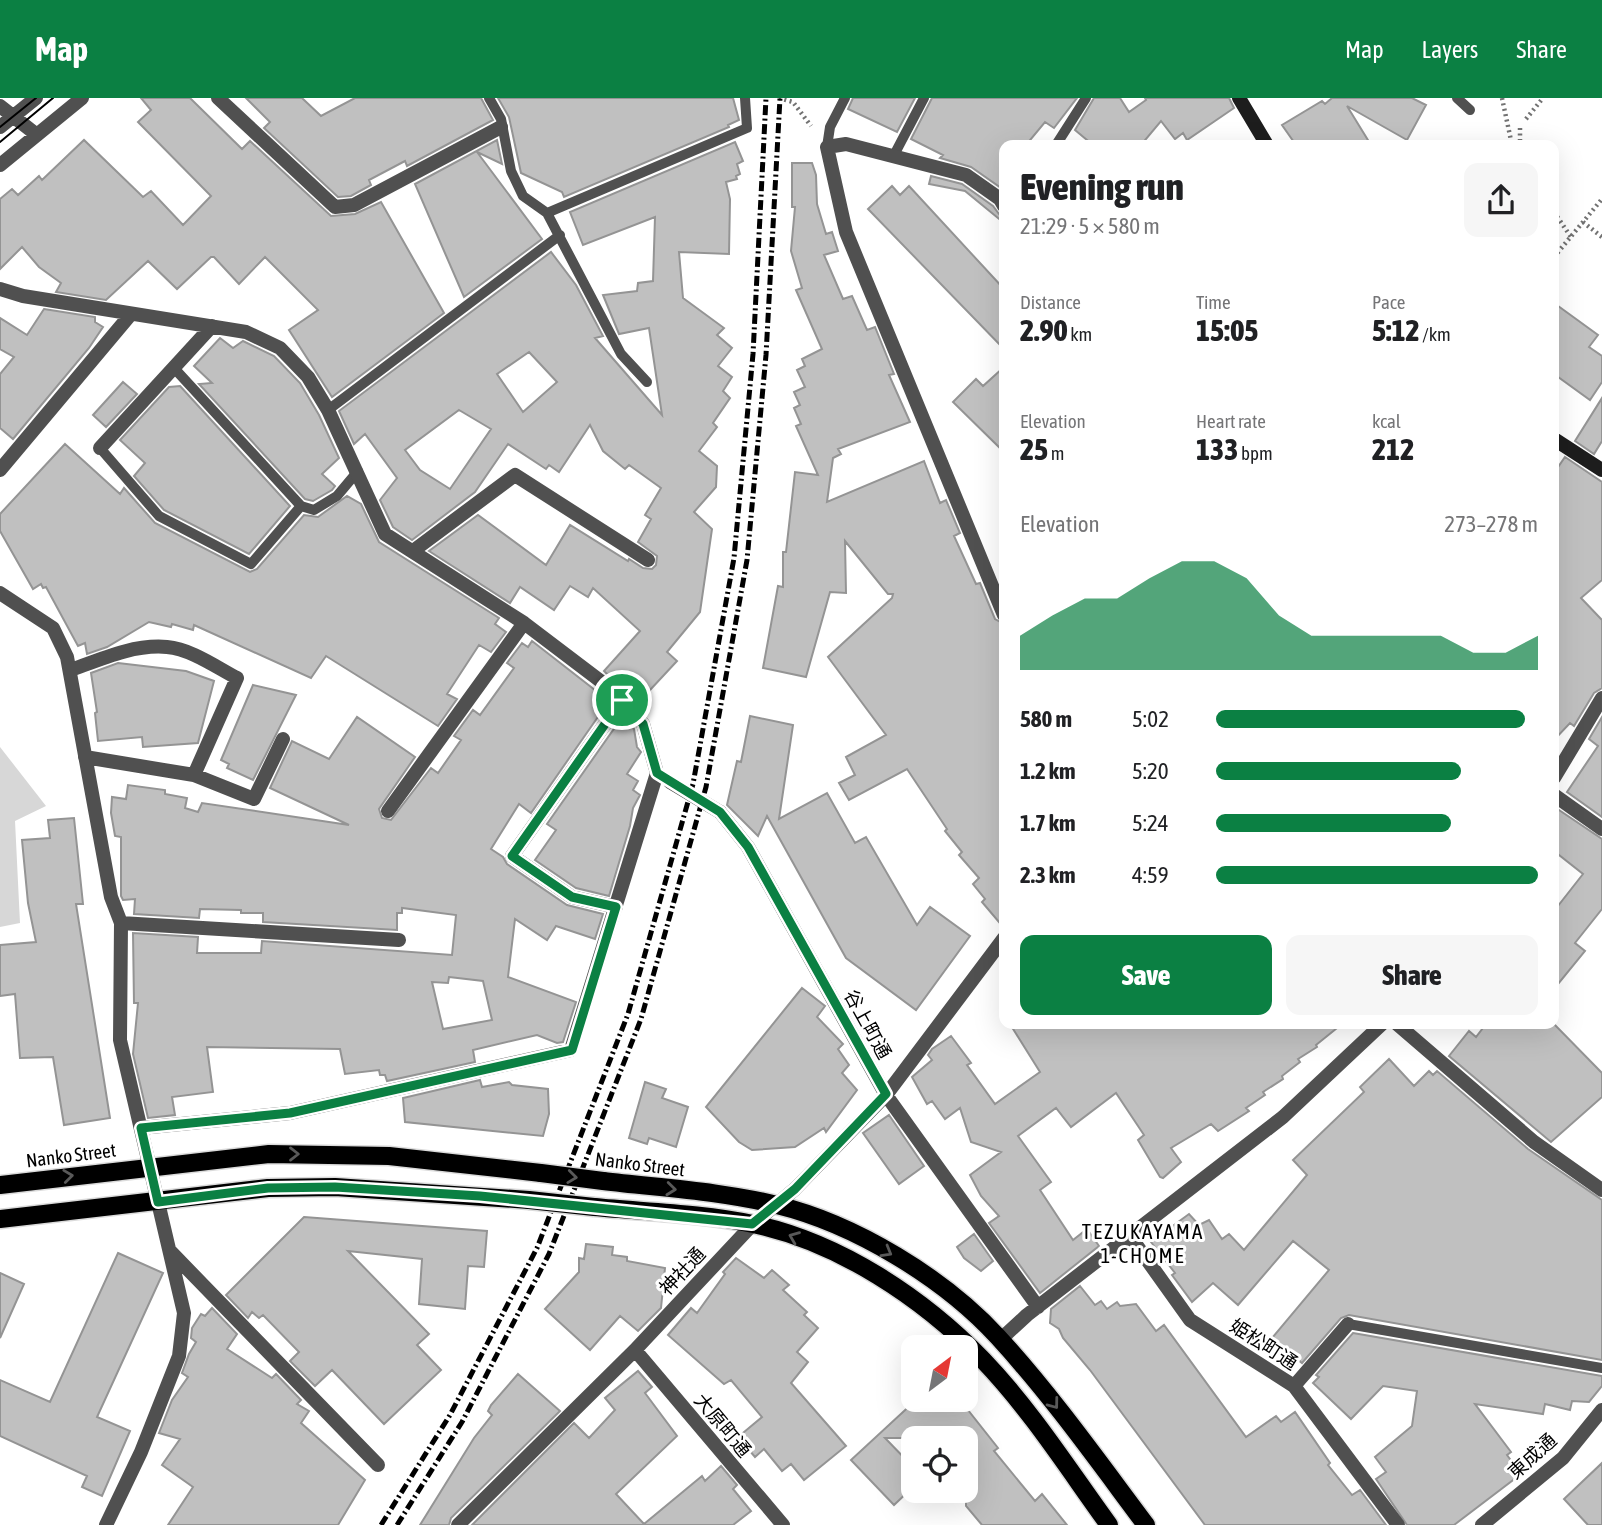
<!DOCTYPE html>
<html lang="en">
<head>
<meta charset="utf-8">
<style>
  :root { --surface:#fff; --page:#f6f6f6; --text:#202124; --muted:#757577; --accent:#0b8043 }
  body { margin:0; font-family:"Asap Condensed","Noto Sans JP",sans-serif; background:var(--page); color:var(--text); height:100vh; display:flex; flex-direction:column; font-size:26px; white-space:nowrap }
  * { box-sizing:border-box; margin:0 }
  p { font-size:23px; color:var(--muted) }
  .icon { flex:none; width:38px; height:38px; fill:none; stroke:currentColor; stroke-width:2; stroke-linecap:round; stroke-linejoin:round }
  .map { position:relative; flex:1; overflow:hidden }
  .sheet { position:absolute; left:999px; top:42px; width:560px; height:889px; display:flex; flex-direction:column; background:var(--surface); border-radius:14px; box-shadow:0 7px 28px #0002 }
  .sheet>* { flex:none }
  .needle { width:46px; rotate:32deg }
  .fabs { position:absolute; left:901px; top:1237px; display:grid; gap:14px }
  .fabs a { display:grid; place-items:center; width:77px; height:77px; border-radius:14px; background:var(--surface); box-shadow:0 7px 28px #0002; font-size:35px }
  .pin { position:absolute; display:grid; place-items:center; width:60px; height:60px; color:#fff; margin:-30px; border:4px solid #fff; border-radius:50%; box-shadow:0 2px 7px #0007 }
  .round { display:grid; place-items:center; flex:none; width:74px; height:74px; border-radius:14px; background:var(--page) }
  .headline { display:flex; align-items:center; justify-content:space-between; height:119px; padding:0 21px }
  h1 { font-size:38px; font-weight:800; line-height:52px }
  .metrics { display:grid; grid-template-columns:repeat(3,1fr); gap:10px; height:119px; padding:7px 21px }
  .metrics div { display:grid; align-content:center }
  .metrics b { font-size:30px; font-weight:800 }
  .metrics small { font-size:19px; font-weight:400 }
  .metrics p { font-size:19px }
  .chart { height:196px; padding:14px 21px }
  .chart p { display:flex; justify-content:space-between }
  .chart svg { width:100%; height:126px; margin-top:7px; fill:var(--accent); opacity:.7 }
  .action { display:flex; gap:14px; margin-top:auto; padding:14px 21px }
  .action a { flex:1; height:80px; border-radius:14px; background:var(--accent); color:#fff; font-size:28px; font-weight:800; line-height:80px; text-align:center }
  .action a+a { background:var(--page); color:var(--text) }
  ul { padding:0 21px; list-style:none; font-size:23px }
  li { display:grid; grid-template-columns:112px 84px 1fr; align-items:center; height:52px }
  li i { height:18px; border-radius:9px; background:var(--accent) }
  header { display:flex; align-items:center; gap:42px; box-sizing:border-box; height:98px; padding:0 35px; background:var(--accent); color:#fff }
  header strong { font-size:33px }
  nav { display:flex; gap:38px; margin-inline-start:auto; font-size:24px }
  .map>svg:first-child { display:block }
  .green { fill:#d7d7d7 }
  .building { fill:#c0c0c0; stroke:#949494; stroke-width:2; fill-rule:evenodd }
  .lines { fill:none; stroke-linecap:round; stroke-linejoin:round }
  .primary-casing { stroke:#dbdbdb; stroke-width:21 }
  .path { stroke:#727272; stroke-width:4.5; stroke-dasharray:2 3.5; stroke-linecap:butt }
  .lane { stroke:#505050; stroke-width:10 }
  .street { stroke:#505050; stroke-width:14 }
  .secondary { stroke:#1d1d1d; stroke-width:14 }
  .primary { stroke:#000; stroke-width:18 }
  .tram { stroke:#000; stroke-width:2 }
  .rail { stroke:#000; stroke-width:5; stroke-dasharray:10 3.5 2 3.5; stroke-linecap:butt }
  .primary-bridge-casing { stroke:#dbdbdb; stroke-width:21; stroke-linecap:butt }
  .street-bridge { stroke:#505050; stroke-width:14 }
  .primary-bridge { stroke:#000; stroke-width:18 }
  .oneway { stroke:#595959 }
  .route-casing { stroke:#fff; stroke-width:14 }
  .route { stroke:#0b8043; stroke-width:9 }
  .labels { text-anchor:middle; stroke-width:6; stroke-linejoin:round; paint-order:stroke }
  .street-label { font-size:19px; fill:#000; stroke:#fff }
  .neighbourhood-label { font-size:21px; letter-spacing:2px; fill:#000; stroke:#fff }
</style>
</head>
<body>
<header>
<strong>Map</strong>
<nav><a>Map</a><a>Layers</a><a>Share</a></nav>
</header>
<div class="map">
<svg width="1602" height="1427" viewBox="0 0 1602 1427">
  <rect width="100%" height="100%" fill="#fff"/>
  <path class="green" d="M0,649L46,708L15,723L20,825L0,829Z"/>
  <path class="building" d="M141,0H190L242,51L250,43L331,118L355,116L381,104L444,215L332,299L289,232L318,212L265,159L239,186L214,159H211L177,191L148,163L106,202L56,194L61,185L39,169L22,149L0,171V101L12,91L18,97L39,78L42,82L84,42L143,99L151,93L183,127L211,98L138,24L151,12Z
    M246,0H302L321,18L355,0H481L493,22L407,68L405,63L369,82L371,87L351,98L338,99L264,30L270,24Z
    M498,0H733L739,22L728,27L729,29L564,99L562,94L521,75L509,19Z
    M853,0H915L897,34L848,11Z
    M932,0H1077L1054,30L1045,24L1026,47H1004V92L971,69L940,60L943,57L911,41Z
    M1094,0H1120L1129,14L1146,2L1145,0H1229L1234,10L1187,42L1183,35L1175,41L1161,23L1141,47H1093L1075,32Z
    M1332,0H1412L1426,7L1407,42L1347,8L1371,47H1296L1282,27L1322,3L1325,6Z
    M497,42L502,66L477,54L542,141L464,199L415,86Z
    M735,44L743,63L737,66L740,76L736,78L737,81L726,84L730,101L729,156L679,154L683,200L724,230L717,237L732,250L718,268L732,279L723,293L730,300L713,325L717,329L699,353L717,368L716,389L694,414L712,431L700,514L667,554L677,563L637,606L604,573L640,533L593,490L588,499L570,488L554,512L520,489L510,505L429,453L478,417L546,467L570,427L628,463L629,461L643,470L652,471L656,467L657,458L638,444L651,421L645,417L661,390L629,367L625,371L603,353L590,327L559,374L549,367L546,371L508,346L475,394L412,442L393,429L380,402L397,380L365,336L354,346L339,313L551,154L576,187L603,238L595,240L662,317L649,230L619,236L603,197L637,193L638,185L653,183L655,119L583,147L570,114ZM529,254L557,284L523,314L497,276ZM459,312L491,331L450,391L420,372L405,352Z
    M792,65H812L816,77L817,106L826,136L832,134L838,153L824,157L843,201L852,198L867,232L875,229L894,276L889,277L910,324L838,351L841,356L833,360L827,404L924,363L940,405L946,402L960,435L954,438L976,486L980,485L995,521L1004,526V830L982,804L985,801L973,786L979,780L959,757L962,754L945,733L947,731L907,671L849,702L839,685L855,677L846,659L886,637L828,559L892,500L893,496H888L845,443L846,495L830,494L806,579L763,570L778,488L783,489V454H786L795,374L818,377L796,328L801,326L794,310L800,307L794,294L805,289L797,272L805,268L802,261L822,251L796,192L802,190L791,153L795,109H792Z
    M931,78L962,86L993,108L999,116L1004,118V125L965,93L929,86Z
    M892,88L900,97L909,88L1004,191V251L868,111Z
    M1554,205L1598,237L1589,249L1602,258V284L1590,302L1554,276Z
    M44,211L95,219V224L103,229L89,250L13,341L0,330V276L14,259L0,251V220L27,237Z
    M220,240L233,250L243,243L274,258L300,285L319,317L339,360L322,376L335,388L332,392L313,403L305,401L199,286L212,285L194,268Z
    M1004,269V354L953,304L976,281L983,288Z
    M123,284L137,296L106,329L93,317Z
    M180,288L290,408L249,456L164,412L134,378L145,365L120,342L169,289Z
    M1602,300V343L1594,356L1575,343Z
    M65,346L120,396L124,390L155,425L250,474L257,471L304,417L318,419L347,398L361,406L379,444L499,520L495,526L506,534L491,554L479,547L447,596L457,601L438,628L326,558L311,580L194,527L193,532L172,526L171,529L149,524L107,549L87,556L85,545L78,548L46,489L43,490L41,486L33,491L0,433V416Z
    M1565,359L1602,384V482L1581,500L1602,522V590L1594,595L1574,628L1570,625L1554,642V375Z
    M532,543L609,603L531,715L519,706L491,751L503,759L507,766L567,807L603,816L595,841L556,828L547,842L515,821L508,879L576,904L563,944L557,945L537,937L473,952L475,964L387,983L385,977H380L379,972L345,976L340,951L207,949L213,994L172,999L175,1017L148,1020L133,956L138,905H134L133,835L198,839L197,855H261L262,843L452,857L456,817L402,810V815H397V832L263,824V815H241V812L200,811L199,820L134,816L135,801L123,802L121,798V739L115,738L111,715L112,699L126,701L128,687L165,692V696L187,700L185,710L198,714L202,705L349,727L270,690L292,643L329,661L357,619L415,659L379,711L382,720L391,722L431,670L438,675L461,642L454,638L473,612L480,617L514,570L507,565L522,545L528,549ZM449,879L483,883L492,922L443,931L432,884L448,885Z
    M118,565L186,573L214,583L198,645L143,649L142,639L98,643L95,615L97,614L91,575Z
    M253,587L296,597L253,682L227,670L229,666L221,662Z
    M623,618L634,631L637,649L641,654L627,676L638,683L633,692L640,697L633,710L630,728L609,798L576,790L535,762L556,732L547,726Z
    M750,618L793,627L779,721L827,695L855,745L866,739L917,827L930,809L970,838L916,912L846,860L767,718L758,738L727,707L737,663L741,664Z
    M1602,619V719L1567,694L1598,648L1589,641Z
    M1556,710L1602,741V811L1575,845L1585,853L1554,891V813L1583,776L1554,753Z
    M74,720L83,806H76L110,1020L64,1027L53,959L20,960L15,896L0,898V847L36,844L28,805L22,742L50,740L48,722Z
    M802,890L825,908L817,919L843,946L838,951L849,967L842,975L857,992L826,1034L824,1030L795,1049L752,1052L739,1044L706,1009Z
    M1010,926H1342L1316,947L1317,949L1298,961L1300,964L1282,978L1283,981L1263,994L1265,997L1246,1010L1249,1013L1218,1033L1211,1026L1171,1050L1181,1064L1163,1080L1160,1079L1138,1042L1144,1037L1116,995L1071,1029L1056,1010L1018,1038L1051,1084L1040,1092L1073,1142L1087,1131L1099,1148L1040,1195L989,1125L999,1118L981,1098L970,1077L1001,1054L971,1044L960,1010L945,1021L932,1003L927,1006L912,979L932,962L928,957L932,951L951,938L971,965L967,967L995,1006L1040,974Z
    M1486,926H1554L1602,975V999L1551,1044L1449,958L1469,933L1476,939Z
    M1389,961L1414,988L1429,973L1433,977L1437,973L1528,1051L1602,1102V1262L1349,1217L1341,1220L1302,1265L1272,1240L1329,1172L1293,1143L1238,1207L1213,1185L1192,1204L1172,1177L1175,1175L1151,1144L1189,1116L1199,1127L1209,1122L1222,1141L1229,1136L1244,1152L1307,1077L1293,1062L1364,994L1360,989Z
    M480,982L482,989L509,984L512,987L548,991L549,1016L543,1038L405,1024L403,1000Z
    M645,984L666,991L662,1000L688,1009L676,1049L649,1040L647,1046L629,1040Z
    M889,1017L924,1068L899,1086L863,1035Z
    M304,1119L487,1133L484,1169L468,1168L465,1211L419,1206L422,1161L348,1153L429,1236L417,1247L441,1272L384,1326L332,1272L315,1288L290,1263L299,1254L263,1217L259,1220L252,1214L248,1220L226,1197Z
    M974,1136L993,1163L981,1173L964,1160L957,1149Z
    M586,1146L613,1149L612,1157L627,1159V1163L665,1170L661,1210L638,1233L620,1218L590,1252L545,1211L579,1174V1160L584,1161Z
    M118,1155L163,1175L97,1319L130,1333L102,1398L82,1389L87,1378L0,1338V1282L50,1304Z
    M736,1160L764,1180L772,1172L789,1187L783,1192L807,1214L804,1217L818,1230L797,1254L808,1264L791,1285L846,1348L804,1382L791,1366L782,1373L764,1351L755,1359L738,1339L762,1319L731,1282L724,1286L668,1237L691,1210L697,1215L725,1176L723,1174Z
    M0,1175L24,1186L0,1240Z
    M1080,1188L1095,1207L1101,1203L1107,1211L1117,1204L1120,1208L1136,1206L1156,1233L1164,1227L1246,1339L1276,1318L1281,1324L1295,1314L1330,1365L1328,1367L1352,1397L1360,1392L1386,1427H1205L1090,1272L1063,1240L1059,1231L1050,1225L1051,1211Z
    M212,1210L237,1236L227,1251L272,1280L276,1276L301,1302L297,1306L309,1313L301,1325L365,1382L338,1427H168L193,1389L162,1367L180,1341L159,1335L172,1302L188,1279L182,1275L189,1256L196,1244L191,1240L192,1230L201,1216L205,1218Z
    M1353,1235L1602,1278V1288L1589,1304L1572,1303L1570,1312L1545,1306L1543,1316L1475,1306L1511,1354L1507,1357L1521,1376L1454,1427H1407L1376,1381L1386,1374L1375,1359L1412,1328L1417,1293L1383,1288L1351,1321L1313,1285L1319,1279L1316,1277Z
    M638,1273L652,1289L645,1295L677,1338L616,1396L644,1426L702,1378L705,1383L721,1368L737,1387L733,1391L751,1413L733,1427H472L574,1325L589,1340L615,1312L605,1300Z
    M518,1276L560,1313L451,1420L449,1427H420L474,1340L492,1317L488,1313L491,1307Z
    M916,1302H960L998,1350L994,1353L1035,1403L1042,1396L1067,1427H982L966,1408V1340H885L914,1370V1388L894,1407L851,1362Z
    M1602,1365V1427H1588L1564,1401Z"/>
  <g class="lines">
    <g class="primary-casing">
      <path id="primary" d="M603,1083C661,1090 721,1093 777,1107C855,1126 944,1180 998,1239C1052,1298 1098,1363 1146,1427
        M0,1087L269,1056L389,1058L541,1075
        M594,1109C647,1114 701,1115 753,1126C839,1144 923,1200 983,1262C1031,1312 1069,1372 1109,1427
        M0,1121L268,1090L335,1089L529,1102"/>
    </g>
    <path class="path" d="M779,0L793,4L811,28
      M1502,0L1512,47
      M1526,21L1543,0
      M1520,30V47
      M1554,114L1571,139
      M1583,124L1602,139
      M1554,159L1602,101"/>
    <path class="lane" d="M489,0L501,21L511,73L523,98L547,115L621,256L647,284
      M1457,0L1470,12
      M1056,47L1086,0
      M827,49L830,29L845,0
      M893,59L924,0
      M547,115L747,30L745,0
      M174,270L301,408L314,412L337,398L358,373
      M328,312L560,137
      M100,350L159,418L251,466L301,408
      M1348,1226L1602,1270"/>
    <path class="street" d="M218,0L335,109L354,107L501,29
      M0,8L37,37
      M0,29L36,0
      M0,67L82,0
      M1004,108L1000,101L966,77L846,46L827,49L846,134L1004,517
      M0,191L23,198L246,234L280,250L308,279L328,312L385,436L524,525L611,591L643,626L657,675L571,952L290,1015L141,1030
      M100,350L212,228
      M0,372L131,216
      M413,453L515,377L648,462
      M0,495L53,530L67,559L111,799L121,825L120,942L184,1215L179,1258L141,1354L106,1427
      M71,572C101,561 134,546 167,549C191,551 216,569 237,580L194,677L85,659
      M194,677L254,701L283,641
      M1554,680L1602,600
      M1554,697L1602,731
      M388,713L524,525
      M720,714L748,749L886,997L1038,1209
      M616,809L572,799L512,758L622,602
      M121,825L399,842
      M1397,926L1534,1044L1602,1092
      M1130,1138L1190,1222L1294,1288L1398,1427
      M170,1153L378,1367
      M1000,1242L1027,1217L1283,1019L1382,926
      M635,1252L783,1427
      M1294,1288L1348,1226
      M458,1427L635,1252L753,1126L795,1091L886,997L1004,840
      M1482,1427L1563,1360L1602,1312"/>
    <path class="secondary" d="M1239,0L1267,47
      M1554,341L1602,372"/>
    <use href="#primary" class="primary"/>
    <path class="tram" d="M0,29L36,0
      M0,44L53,0"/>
    <path class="rail" d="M381,1427L450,1317L537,1150L628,916L693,686L734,460L753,256L766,0
      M397,1427L462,1324L549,1156L641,921L706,689L747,462L766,257L780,0"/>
    <g class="primary-bridge-casing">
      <path id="primary-bridge" d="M541,1075L603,1083
        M529,1102L594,1109"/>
    </g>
    <path class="street-bridge" d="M670,684L720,714"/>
    <use href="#primary-bridge" class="primary-bridge"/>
  </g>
  <defs><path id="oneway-chevron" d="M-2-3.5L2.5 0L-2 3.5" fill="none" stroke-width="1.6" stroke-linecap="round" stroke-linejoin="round" transform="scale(1.75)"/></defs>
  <g class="oneway">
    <use href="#oneway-chevron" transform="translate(294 1056)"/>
    <use href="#oneway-chevron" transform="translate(68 1078) rotate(-7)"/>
    <use href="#oneway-chevron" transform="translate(572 1079) rotate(7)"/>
    <use href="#oneway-chevron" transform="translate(671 1091) rotate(6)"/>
    <use href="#oneway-chevron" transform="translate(794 1139) rotate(-158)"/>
    <use href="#oneway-chevron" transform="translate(887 1154) rotate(30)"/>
    <use href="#oneway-chevron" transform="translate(1054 1306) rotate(53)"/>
  </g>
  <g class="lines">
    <g class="route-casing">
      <path id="route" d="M622,602L643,626L657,675L720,714L748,749L886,996L795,1091L752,1126L480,1098L335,1089L268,1090L158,1104L141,1030L290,1015L572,952L616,809L572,799L512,758Z"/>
    </g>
    <use href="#route" class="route"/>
  </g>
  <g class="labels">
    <g class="street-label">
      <text transform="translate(868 926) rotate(61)" y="7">谷上町通</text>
      <text transform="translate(71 1057) rotate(-7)" y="7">Nanko Street</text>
      <text transform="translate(640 1066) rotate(7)" y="7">Nanko Street</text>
      <text transform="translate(682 1173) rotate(-47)" y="7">神社通</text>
      <text transform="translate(1264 1246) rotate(33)" y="7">姫松町通</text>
      <text transform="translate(723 1327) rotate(50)" y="7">大原町通</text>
      <text transform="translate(1532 1358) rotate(-42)" y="7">東成通</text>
    </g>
    <g class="neighbourhood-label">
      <text x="1143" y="1141">TEZUKAYAMA<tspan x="1143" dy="24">1-CHOME</tspan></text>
    </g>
  </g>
</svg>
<div class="fabs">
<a><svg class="needle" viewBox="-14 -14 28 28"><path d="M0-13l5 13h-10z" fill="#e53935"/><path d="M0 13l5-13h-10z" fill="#757577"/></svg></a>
<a><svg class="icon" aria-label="locate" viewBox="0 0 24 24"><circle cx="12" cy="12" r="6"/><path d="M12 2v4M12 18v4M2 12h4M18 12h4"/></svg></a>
</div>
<div class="pin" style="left:622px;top:602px;background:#1e9e55"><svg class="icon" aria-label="arrive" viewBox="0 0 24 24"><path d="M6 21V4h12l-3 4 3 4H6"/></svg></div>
<section class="sheet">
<div class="headline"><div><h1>Evening run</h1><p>21:29 · 5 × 580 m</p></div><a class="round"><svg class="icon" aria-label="share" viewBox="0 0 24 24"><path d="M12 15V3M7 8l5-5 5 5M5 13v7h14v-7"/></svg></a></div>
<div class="metrics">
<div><p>Distance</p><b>2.90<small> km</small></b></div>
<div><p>Time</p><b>15:05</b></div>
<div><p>Pace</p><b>5:12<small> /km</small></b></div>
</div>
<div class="metrics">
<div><p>Elevation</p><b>25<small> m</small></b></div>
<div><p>Heart rate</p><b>133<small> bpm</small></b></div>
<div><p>kcal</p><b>212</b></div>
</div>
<div class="chart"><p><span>Elevation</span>273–278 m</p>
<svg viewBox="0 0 160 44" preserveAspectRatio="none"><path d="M0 44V32L10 25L20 19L30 19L40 12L50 6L60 6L70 12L80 25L90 32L100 32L110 32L120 32L130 32L140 38L150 38L160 32V44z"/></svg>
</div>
<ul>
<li><b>580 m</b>5:02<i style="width:96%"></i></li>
<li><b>1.2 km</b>5:20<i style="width:76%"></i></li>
<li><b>1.7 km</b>5:24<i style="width:73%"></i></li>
<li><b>2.3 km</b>4:59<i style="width:100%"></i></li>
</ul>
<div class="action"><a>Save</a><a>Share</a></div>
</section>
</div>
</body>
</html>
